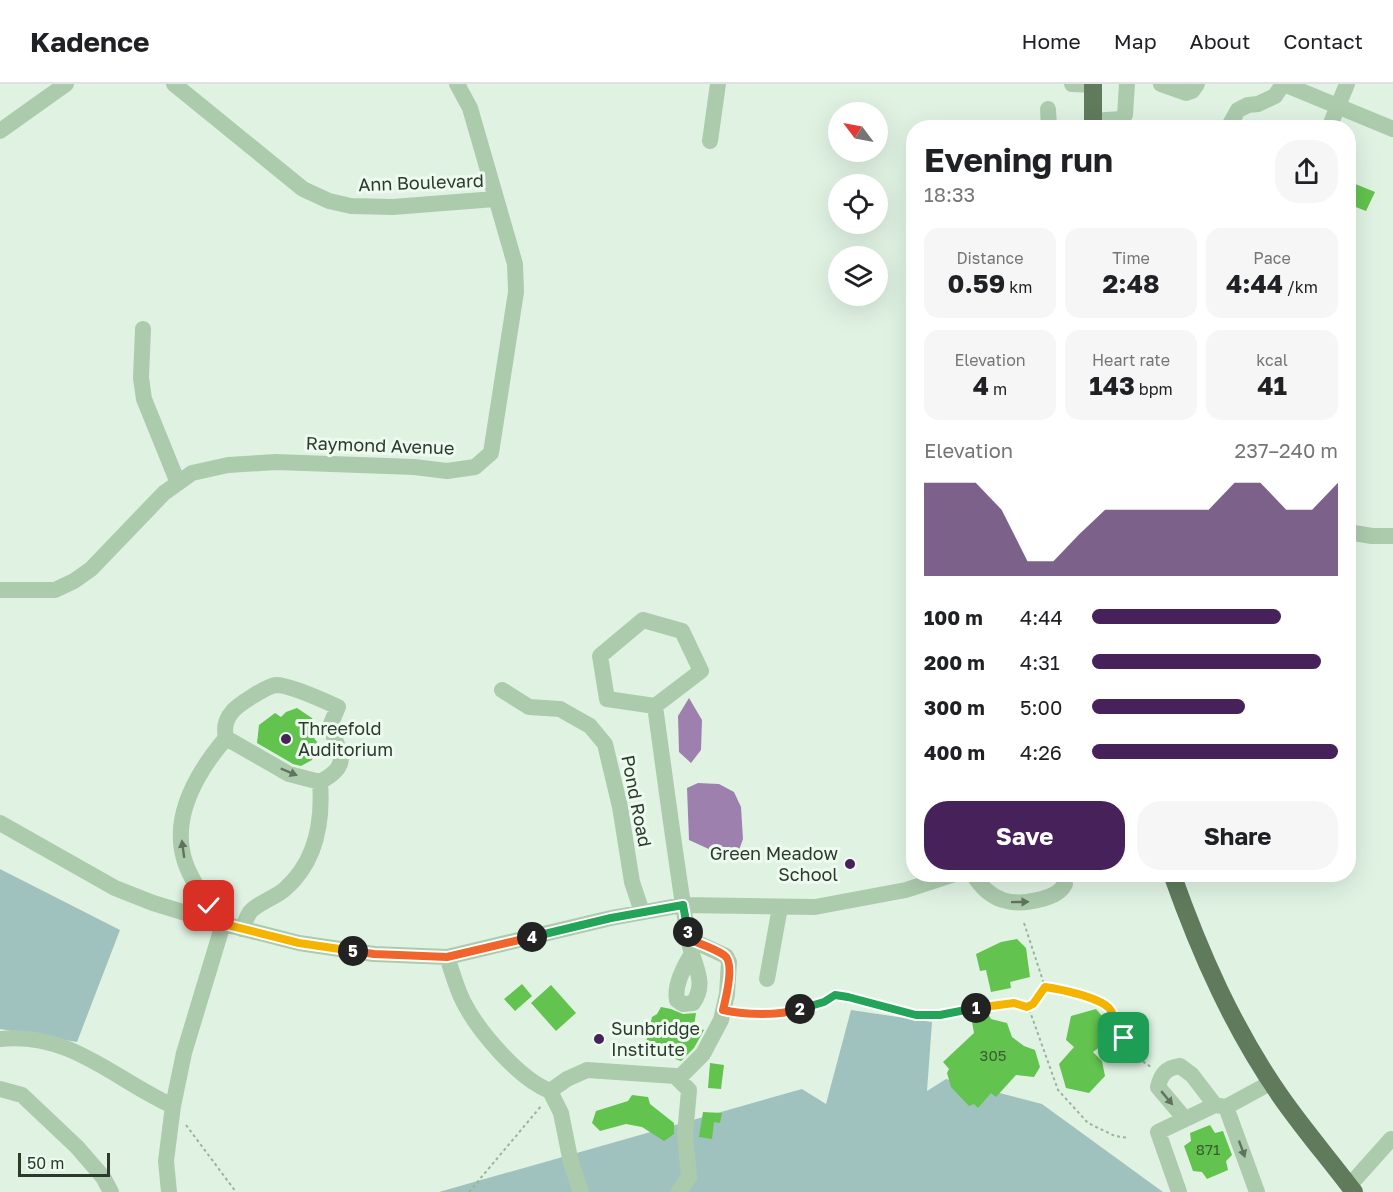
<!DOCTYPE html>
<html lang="en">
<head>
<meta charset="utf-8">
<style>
  :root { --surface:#fff; --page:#f6f6f6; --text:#202124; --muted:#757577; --line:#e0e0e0; --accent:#46215a }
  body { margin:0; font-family:"Golos Text",sans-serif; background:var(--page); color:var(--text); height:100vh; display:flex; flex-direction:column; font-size:22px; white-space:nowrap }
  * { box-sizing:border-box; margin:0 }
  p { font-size:20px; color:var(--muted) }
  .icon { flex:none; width:33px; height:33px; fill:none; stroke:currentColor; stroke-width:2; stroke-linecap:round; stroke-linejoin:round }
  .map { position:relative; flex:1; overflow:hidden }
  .side { position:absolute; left:906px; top:36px; width:450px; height:762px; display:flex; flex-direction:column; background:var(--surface); border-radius:24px; box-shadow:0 6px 24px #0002 }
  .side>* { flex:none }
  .needle { width:39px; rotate:302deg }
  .buttons { position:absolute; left:828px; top:18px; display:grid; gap:12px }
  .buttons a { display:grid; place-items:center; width:60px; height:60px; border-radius:50%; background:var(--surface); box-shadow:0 6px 24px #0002; font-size:30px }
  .scale { position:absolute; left:18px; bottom:15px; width:92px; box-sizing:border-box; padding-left:6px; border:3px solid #2c392b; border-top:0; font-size:16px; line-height:21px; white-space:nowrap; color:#2c392b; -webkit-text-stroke:4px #edfaef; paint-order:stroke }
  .pin { position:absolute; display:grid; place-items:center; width:51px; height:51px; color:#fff; margin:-26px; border-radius:12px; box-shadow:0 3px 9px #0006 }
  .km { position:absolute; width:30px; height:30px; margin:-15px; border-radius:50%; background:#222; color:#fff; font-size:16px; line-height:30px; text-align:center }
  .round { display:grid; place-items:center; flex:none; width:63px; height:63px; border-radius:24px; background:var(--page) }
  .headline { display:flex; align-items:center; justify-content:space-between; height:102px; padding:0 18px }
  h1 { font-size:33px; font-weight:700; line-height:45px }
  .stats { display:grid; grid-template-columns:repeat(3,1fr); gap:9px; height:102px; padding:6px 18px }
  .stats div { display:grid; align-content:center; border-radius:15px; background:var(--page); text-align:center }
  .stats b { font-size:26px; font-weight:700 }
  .stats small { font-size:16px; font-weight:400 }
  .stats p { font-size:16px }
  .chart { height:168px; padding:12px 18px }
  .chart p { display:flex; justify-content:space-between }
  .chart svg { width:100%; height:108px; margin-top:6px; fill:var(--accent); opacity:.7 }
  .primary-button { display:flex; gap:12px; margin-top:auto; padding:12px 18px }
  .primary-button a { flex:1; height:69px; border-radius:24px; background:var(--accent); color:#fff; font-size:24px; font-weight:700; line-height:69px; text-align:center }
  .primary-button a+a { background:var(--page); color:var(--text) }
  ul { padding:0 18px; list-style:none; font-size:20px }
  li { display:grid; grid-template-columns:96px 72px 1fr; align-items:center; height:45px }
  li i { height:15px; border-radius:8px; background:var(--accent) }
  header { display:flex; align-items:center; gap:36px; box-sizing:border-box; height:84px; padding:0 30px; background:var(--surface); border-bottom:2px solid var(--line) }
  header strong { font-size:28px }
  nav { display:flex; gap:33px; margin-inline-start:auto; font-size:21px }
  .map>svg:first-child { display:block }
  .green { fill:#a0c2bf }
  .water { fill:#9e80af }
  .building { fill:#62c34e }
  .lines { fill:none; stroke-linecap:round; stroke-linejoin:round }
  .path { stroke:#96b797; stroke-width:2; stroke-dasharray:3 3; stroke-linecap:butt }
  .minor { stroke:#accbad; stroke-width:16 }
  .major { stroke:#5f7b5c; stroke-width:18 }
  .oneway { fill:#5f735f }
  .split-1-casing { stroke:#fff; stroke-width:12 }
  .split-2-casing { stroke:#fff; stroke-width:12 }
  .split-3-casing { stroke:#fff; stroke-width:12 }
  .split-4-casing { stroke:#fff; stroke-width:12 }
  .split-5-casing { stroke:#fff; stroke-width:12 }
  .split-6-casing { stroke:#fff; stroke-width:12 }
  .split-1 { stroke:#f5b400; stroke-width:8 }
  .split-2 { stroke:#22a559; stroke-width:8 }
  .split-3 { stroke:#f0652b; stroke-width:8 }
  .split-4 { stroke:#22a559; stroke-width:8 }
  .split-5 { stroke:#f0652b; stroke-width:8 }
  .split-6 { stroke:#f5b400; stroke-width:8 }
  .poi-dot { fill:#46215a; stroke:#edfaef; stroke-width:2 }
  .labels { text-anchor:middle; stroke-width:6; stroke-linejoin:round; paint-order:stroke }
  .number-label { font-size:15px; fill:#3a5c34 }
  .street-label { font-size:18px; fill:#2c392b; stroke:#edfaef }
  .poi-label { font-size:18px; fill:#2c392b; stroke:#edfaef; text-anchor:start }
</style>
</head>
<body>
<header>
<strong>Kadence</strong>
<nav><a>Home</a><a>Map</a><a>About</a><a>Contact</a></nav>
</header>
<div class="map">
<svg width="1393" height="1108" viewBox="0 0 1393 1108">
  <rect width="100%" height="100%" fill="#e0f3e3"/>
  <path class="green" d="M0,785L120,846L77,958L0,945Z
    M851,926L932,938L927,1007L946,995L1042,1020L1163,1108H439L802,1005L826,1020Z"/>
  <path class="water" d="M689,614L702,636L701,666L691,679L679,668L678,632Z
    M698,699L719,700L734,708L741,723L743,755L735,777L689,756L687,704Z"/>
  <path class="building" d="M1348,97L1375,108L1366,127L1348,120Z
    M297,624L312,634L316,641L312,651L317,658L312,676L301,682L293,680L257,659L259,641L275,629L281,633L286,628Z
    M1017,855L1026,864L1030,893L1010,898L1011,904L991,908L986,886L980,887L976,870L1001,858Z
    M522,900L532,912L515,927L504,915Z
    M551,901L576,929L556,947L531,919Z
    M661,923L671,925L683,930L696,929L694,942L704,946L694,964L681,977L658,969V971L644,967L652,933L657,930Z
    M1096,925L1114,946L1112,954L1093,968L1102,977L1105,992L1089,1009L1066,1004L1059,980L1074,963L1066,956L1071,932Z
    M981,929L988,930L991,935L1007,939L1012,953L1024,962L1035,966L1040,983L1034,993L1016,991L996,1013L991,1009L978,1024L974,1020L969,1022L951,1003L947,989L949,985L943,978L974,949L972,938Z
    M710,979L724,981L721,1005L708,1004Z
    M632,1011L648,1013L650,1020L674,1039V1050L664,1057L642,1043L626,1040L600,1047L592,1039L596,1027L628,1017Z
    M703,1028L722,1029L720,1039L714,1038L712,1055L699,1053Z
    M1210,1041L1215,1049L1223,1047L1232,1071L1226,1077L1228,1086L1207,1095L1202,1088L1193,1087L1184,1062L1191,1057L1190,1049Z"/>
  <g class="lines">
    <path class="path" d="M1024,839L1045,903L1033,920L1028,923
      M1045,903L1085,912L1108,924L1132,970L1151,983
      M738,929L793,928L824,918L835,911L848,913L916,931H941L999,921L1014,919L1027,923L1032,933L1058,1006L1088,1039L1115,1052L1129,1054
      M186,1041L236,1108
      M469,1108L542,1021"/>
    <path class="minor" d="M174,0L303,105L329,117L351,122L393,123L495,115
      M1072,0L1093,1
      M1161,0L1186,9L1192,7L1197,0
      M1284,0L1393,45
      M1048,25L1049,44
      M1093,37L1121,35L1125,31L1127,0
      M1228,44L1238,26L1248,21L1258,20L1275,12L1283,0
      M1329,44L1347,0
      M0,47L66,0
      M710,57L718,0
      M143,245L141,294L144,315L178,399
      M1348,448L1372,452H1393
      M0,506H55L74,497L91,485L164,409L192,389L228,381L276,378L414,383L447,387L475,383L491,369L516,208L515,180L470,24L457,0
      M643,536L682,547L701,587L655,622L607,615L600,572Z
      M502,606L529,623L560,625L590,642L605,660L620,723L632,798L642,828
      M655,622C666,701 676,780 689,858C693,881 708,898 693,919L683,920L677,916C674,902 684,882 691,871
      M226,654C224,645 225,636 232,628C237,621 267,602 276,601C289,601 325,617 338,623L330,642C339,670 353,680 320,698
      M0,739L115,804L153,819L212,837L299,859L374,870L447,873L611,834L683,821L815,823L906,806L955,790
      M973,790C990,818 1012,823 1042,815C1052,812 1060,809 1065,800L1064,790
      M212,837C207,813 192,800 185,778C170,733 198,687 226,654L289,690L320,698C323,737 316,778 285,805C275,814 259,818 250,828C247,833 244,840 242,845
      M447,873C452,887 456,903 463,917C478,947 519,995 550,1007L561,1029L571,1079L581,1108
      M767,895L780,823
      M0,955C70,947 115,996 173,1022
      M678,995L703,970L721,936L727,910L729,878L726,872L689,855
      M0,1005L22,1011L77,1063L103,1093L111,1108
      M550,1007L567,995L587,986L675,992L689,1006L685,1051L689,1093L679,1108
      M1226,1023L1257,1108
      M1185,1035L1158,1003C1161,990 1166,984 1180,982L1192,991L1215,1021
      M1349,1102L1391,1055
      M169,1108L166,1077L173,1022L184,969L223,840
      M1179,1108L1158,1048L1215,1021L1226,1023L1272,998"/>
    <path class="major" d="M1093,0V44
      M1172,790C1200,869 1233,944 1281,1013C1304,1046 1330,1076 1354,1108"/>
  </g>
  <defs><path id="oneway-solid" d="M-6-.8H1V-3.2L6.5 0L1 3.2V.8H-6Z" transform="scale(1.5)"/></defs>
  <g class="oneway">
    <use href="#oneway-solid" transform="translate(289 688) rotate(23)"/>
    <use href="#oneway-solid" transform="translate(183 765) rotate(-98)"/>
    <use href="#oneway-solid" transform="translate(1020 818) rotate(-1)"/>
    <use href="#oneway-solid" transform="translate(1167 1014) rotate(50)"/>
    <use href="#oneway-solid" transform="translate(1242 1065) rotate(70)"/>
  </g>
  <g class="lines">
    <g class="split-1-casing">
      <path id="split-1" d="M976,924L1014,919L1027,923L1033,920L1045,903C1060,905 1098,913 1109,924C1115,931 1119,946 1124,954"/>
    </g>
    <g class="split-2-casing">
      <path id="split-2" d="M800,925L824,918L835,911L848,913L916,931H940L976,924"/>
    </g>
    <g class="split-3-casing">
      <path id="split-3" d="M688,848L689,855C700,860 714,864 724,871C735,878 726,914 723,926C745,931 779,932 800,925"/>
    </g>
    <g class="split-4-casing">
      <path id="split-4" d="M532,853L611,834L683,821L688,848"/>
    </g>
    <g class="split-5-casing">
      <path id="split-5" d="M353,867L374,870L447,873L532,853"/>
    </g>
    <g class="split-6-casing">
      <path id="split-6" d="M209,822L212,837L299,859L353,867"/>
    </g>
    <use href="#split-1" class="split-1"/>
    <use href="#split-2" class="split-2"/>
    <use href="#split-3" class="split-3"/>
    <use href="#split-4" class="split-4"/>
    <use href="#split-5" class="split-5"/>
    <use href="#split-6" class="split-6"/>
  </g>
  <g class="poi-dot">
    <circle cx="286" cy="655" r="6"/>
    <circle cx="850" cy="780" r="6"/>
    <circle cx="599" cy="955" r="6"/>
  </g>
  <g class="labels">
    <g class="number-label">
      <text x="993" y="977">305</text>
      <text x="1208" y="1071">871</text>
    </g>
    <g class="street-label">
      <text transform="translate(421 99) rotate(-2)" y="6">Ann Boulevard</text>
      <text transform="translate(380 362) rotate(2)" y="6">Raymond Avenue</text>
      <text transform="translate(636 717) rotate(79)" y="6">Pond Road</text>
    </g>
    <g class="poi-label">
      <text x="298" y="651">Threefold<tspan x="298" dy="21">Auditorium</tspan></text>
      <text x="838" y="776" text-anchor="end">Green Meadow<tspan x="838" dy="21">School</tspan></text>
      <text x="611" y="951">Sunbridge<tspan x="611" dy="21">Institute</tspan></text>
    </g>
  </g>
</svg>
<div class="buttons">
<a><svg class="needle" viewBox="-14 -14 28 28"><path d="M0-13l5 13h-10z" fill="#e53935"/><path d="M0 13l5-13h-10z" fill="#757577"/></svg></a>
<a><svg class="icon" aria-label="locate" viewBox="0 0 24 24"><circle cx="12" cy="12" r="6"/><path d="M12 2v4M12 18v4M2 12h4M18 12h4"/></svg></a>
<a><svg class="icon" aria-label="layers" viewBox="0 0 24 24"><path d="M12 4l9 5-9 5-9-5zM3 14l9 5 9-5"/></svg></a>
</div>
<div class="scale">50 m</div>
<div class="pin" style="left:1124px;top:954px;background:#1e9e55"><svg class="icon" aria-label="arrive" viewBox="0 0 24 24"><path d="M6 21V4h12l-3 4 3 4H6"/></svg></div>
<div class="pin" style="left:209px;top:822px;background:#d93025"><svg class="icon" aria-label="check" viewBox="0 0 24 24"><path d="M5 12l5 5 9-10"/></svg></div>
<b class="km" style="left:976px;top:924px">1</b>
<b class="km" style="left:800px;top:925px">2</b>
<b class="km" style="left:688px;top:848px">3</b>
<b class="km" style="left:532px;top:853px">4</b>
<b class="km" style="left:353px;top:867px">5</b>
<section class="side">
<div class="headline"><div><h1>Evening run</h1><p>18:33</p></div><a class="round"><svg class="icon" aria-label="share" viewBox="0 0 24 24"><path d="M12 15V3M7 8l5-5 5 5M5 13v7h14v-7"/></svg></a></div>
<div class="stats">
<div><p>Distance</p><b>0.59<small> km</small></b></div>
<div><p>Time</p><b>2:48</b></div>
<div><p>Pace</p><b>4:44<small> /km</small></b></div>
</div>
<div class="stats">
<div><p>Elevation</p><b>4<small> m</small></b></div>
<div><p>Heart rate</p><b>143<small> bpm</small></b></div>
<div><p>kcal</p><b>41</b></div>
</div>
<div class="chart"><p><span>Elevation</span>237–240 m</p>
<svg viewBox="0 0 160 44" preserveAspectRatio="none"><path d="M0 44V6L10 6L20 6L30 17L40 38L50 38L60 27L70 17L80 17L90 17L100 17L110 17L120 6L130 6L140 17L150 17L160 6V44z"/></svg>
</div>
<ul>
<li><b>100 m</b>4:44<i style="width:77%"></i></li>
<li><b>200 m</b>4:31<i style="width:93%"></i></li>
<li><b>300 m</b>5:00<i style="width:62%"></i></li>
<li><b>400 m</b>4:26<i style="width:100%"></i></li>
</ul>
<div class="primary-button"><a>Save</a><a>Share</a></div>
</section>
</div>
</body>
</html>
